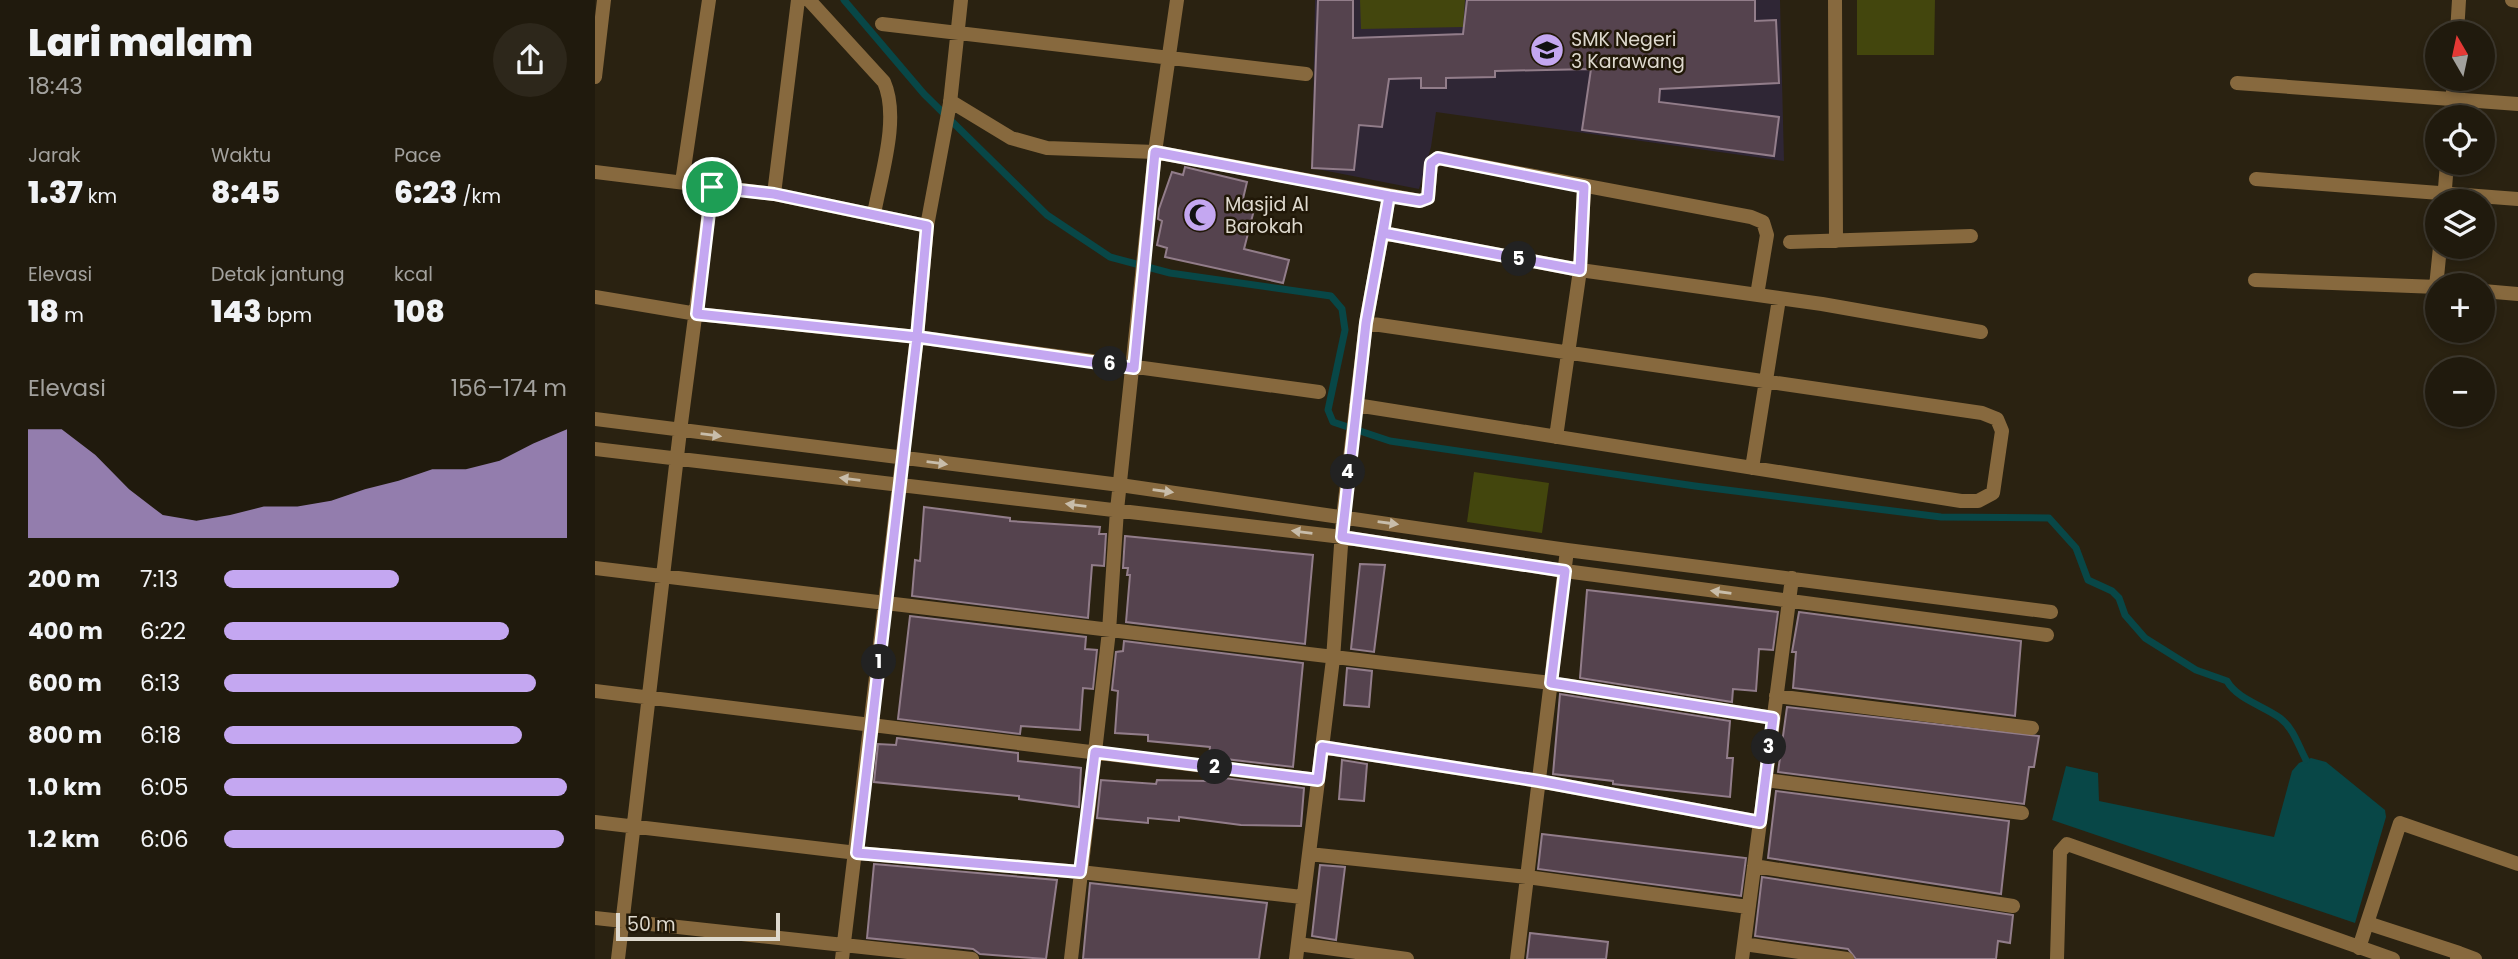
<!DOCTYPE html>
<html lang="id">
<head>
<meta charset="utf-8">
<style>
  :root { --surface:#201a0d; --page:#2d271b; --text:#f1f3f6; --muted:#a2a19d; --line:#3d382e; --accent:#c4a7f1 }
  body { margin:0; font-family:Poppins,sans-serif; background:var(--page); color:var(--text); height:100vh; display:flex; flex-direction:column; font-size:26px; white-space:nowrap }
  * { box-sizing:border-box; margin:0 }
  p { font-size:23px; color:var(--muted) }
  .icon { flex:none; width:38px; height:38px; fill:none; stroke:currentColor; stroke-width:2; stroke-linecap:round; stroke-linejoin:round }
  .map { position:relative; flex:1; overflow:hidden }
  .details { display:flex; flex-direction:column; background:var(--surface); width:595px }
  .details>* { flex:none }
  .needle { width:46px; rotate:351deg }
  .controls { position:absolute; left:1830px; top:21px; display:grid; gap:14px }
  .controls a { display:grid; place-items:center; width:70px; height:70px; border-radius:50%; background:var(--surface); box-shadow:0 4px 10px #0003,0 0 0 2px var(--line); font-size:35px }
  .scale { position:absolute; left:21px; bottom:18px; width:164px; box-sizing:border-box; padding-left:7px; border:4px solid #ded9ce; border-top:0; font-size:19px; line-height:24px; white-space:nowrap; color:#ded9ce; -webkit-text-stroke:5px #211808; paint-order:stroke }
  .pin { position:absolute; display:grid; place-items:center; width:60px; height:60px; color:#fff; margin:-30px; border:4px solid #fff; border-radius:50%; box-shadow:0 2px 7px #0007 }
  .km { position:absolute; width:35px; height:35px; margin:-18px; border-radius:50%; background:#222; color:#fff; font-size:19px; line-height:35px; text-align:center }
  .round { display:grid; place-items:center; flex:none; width:74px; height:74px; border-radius:37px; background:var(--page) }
  .headline { display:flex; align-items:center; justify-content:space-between; height:119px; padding:0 28px }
  h1 { font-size:38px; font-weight:800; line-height:52px }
  .figures { display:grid; grid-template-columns:repeat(3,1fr); gap:10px; height:119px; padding:7px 28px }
  .figures div { display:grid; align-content:center }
  .figures b { font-size:30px; font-weight:800 }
  .figures small { font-size:19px; font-weight:400 }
  .figures p { font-size:19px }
  .chart { height:196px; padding:14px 28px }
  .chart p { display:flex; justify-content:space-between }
  .chart svg { width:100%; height:126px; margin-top:7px; fill:var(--accent); opacity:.7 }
  ul { padding:0 28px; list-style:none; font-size:23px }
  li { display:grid; grid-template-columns:112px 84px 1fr; align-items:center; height:52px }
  li i { height:18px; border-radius:9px; background:var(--accent) }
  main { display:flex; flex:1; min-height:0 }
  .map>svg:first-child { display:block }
  .education { fill:#2f2635 }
  .green { fill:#43460d }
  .water { fill:#084747 }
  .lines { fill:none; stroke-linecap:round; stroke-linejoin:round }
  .stream { stroke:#084747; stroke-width:7 }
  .building { fill:#55434e; stroke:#927d8a; stroke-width:2 }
  .street { stroke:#87693e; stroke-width:14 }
  .oneway { fill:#c8bdaa }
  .route-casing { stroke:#fff; stroke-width:14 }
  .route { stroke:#c4a7f1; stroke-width:9 }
  .labels { text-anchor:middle; stroke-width:5; stroke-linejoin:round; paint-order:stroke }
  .poi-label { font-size:19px; fill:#ded9ce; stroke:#211808; text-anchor:start }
</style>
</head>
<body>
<main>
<section class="details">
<div class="headline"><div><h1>Lari malam</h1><p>18:43</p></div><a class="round"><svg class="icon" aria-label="share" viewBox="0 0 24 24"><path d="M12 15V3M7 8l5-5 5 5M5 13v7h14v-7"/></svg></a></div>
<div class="figures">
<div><p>Jarak</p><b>1.37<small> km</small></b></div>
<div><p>Waktu</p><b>8:45</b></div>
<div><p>Pace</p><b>6:23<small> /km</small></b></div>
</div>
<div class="figures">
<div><p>Elevasi</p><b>18<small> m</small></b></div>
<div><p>Detak jantung</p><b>143<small> bpm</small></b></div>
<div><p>kcal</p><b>108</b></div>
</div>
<div class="chart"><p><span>Elevasi</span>156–174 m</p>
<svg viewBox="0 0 160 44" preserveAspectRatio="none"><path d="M0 44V6L10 6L20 15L30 27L40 36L50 38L60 36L70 33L80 33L90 31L100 27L110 24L120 20L130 20L140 17L150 11L160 6V44z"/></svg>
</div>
<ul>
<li><b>200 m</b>7:13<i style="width:51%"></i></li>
<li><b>400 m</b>6:22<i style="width:83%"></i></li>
<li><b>600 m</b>6:13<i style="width:91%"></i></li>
<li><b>800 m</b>6:18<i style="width:87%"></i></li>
<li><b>1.0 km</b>6:05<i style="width:100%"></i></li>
<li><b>1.2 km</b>6:06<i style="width:99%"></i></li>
</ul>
</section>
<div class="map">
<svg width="1923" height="959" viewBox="0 0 1923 959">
  <rect width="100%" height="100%" fill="#2a2211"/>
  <path class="education" d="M720,0H1185L1189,161L841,112L836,147L824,189L717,168Z"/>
  <path class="green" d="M765,0H870L868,27L766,29Z
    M1262,0H1340L1339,55H1262Z
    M879,472L954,483L947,533L872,522Z"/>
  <path class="water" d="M1716,758L1731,762L1790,810L1791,817L1760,923L1457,820L1471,766L1503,773L1504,801L1679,837L1697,771L1704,763Z"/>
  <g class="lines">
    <path class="stream" d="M249,0L329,94L452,215L515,257L575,273L736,296L747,309L750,330L733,410L738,422L795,441L1100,486L1346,517L1454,518L1481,548L1493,580L1517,591L1524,598L1530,615L1550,638L1601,670L1632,681C1642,699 1669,706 1685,718C1699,729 1703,745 1711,760"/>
  </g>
  <path class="building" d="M723,0H758V38L868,34L872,0H1160V21L1181,20L1184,83L1065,89L1064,102L1184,117L1179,156L987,130L996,69L900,71V77L851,78V88H826V78L794,79L787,127L764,125L759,170L717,168Z
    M590,167L652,182L647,203L660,206L649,249L694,260L688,283L570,257L572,248L562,245L567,221L563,219L564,209L577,172L588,175Z
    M329,507L415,518V521L505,527L504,534H511L509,566L497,565L493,618L317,596L320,560L325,561Z
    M530,536L718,555L710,644L531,622L535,575H532L533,568H528Z
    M765,564L790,565L779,652L756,649Z
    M992,590L1183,612L1178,650L1164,649L1161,691L1138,689L1137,702L985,678Z
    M1204,612L1426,641L1420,716L1198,688L1201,652H1197Z
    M315,616L491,637L490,649L502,650L498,689L488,688L485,730L426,726L425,734L303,719Z
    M529,641L708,663L698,767L614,757L615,747L553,741V735L520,733L523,691L517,690L521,652L528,651Z
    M752,668L777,671L774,707L749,705Z
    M965,694L1135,721L1132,758H1138L1135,797L1018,784V781L958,774Z
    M1192,707L1444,736L1439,767H1434L1429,804L1183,772Z
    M302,738L423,753V761L486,768L484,807L424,799V796L279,782L283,744L301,745Z
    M747,760L772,764L769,801L744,799Z
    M613,776L709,788L706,826L646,825L584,817V821L553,818V823L502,818L506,780L561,784L562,780L612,781Z
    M1181,791L1414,821L1406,894L1173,858Z
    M947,834L1151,858L1146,896L943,869Z
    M279,864L462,880L451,959L385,954L378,949L272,938Z
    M725,865L750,867L741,940L717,936Z
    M1167,877L1418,915L1415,943L1403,941L1401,959H1261L1253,949L1160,936Z
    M495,883L672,903L664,959H488Z
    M935,933L1013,942L1011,959H932Z"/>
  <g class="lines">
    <path class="street" d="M214,0L289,82C305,118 286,175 279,214
      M1240,0L1241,241
      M1917,0L1923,1
      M287,24L711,74
      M1862,33L1864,0
      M0,77L9,0
      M1642,83L1923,104
      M355,101L416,138L452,148L560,152L825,201L833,198L836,163L843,158L1156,217L1168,222L1172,235L1162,295
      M1856,117L1859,79
      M0,172L179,194L332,226
      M1661,179L1923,199
      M87,182L114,0
      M179,194L203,0
      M1849,201L1852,163
      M788,233L985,270L1227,304L1386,332
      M1195,242L1376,236
      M1660,280L1843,287
      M1841,287L1845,247
      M1888,291L1923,294
      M0,297L102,314L322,337L724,392
      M761,405L1366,501H1383L1398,493L1407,431L1402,419L1387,413L771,323
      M0,419L525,485L972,550L1456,612
      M961,437L985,270L989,187
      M0,449L747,537L970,571L1452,635
      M1157,468L1184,299
      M0,568L956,683L1178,718
      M0,691L723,780
      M1181,696L1437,728
      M727,747L944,781L1165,822
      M1170,780L1427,813
      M0,822L262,853L485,872L707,897
      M714,854L932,877L1153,907
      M1159,866L1418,906
      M0,918L377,959
      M1772,923L1805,823L1923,864
      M703,944L812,959
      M1149,944L1252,959
      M1764,948L1772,923L1864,953
      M23,959L85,431L117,188
      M247,959L322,337L332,226L355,103L366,0
      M476,959L514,631L522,510L560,152L582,0
      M701,959L738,659L748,517L771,323L794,196
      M922,959L972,550
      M1147,959L1197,578
      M1462,959L1465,852L1472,844L1798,959
      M1862,959L1864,953L1880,959"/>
  </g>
  <defs><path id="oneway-solid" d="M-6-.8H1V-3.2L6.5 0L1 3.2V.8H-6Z" transform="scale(1.75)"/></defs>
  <g class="oneway">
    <use href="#oneway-solid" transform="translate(116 435) rotate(7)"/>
    <use href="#oneway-solid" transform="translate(342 463) rotate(7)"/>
    <use href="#oneway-solid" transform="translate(255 479) rotate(-173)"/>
    <use href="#oneway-solid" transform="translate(568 491) rotate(8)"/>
    <use href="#oneway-solid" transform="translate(481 505) rotate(-173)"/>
    <use href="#oneway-solid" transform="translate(793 523) rotate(8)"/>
    <use href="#oneway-solid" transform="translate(707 532) rotate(-173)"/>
    <use href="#oneway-solid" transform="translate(1126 592) rotate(-172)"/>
  </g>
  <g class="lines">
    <g class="route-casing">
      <path id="route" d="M117,187L179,194L332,226L322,337L262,853L485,872L500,752L723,780L727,747L944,781L1165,822L1178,718L956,683L970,571L747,537L771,323L794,196L825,201L833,198L836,163L843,158L989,187L985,270L788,233L794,196L560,152L539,368L322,337L102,314L117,187"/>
    </g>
    <use href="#route" class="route"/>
  </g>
  <defs>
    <g id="school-disc" transform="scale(1.75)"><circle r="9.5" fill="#c4a7f1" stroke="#211808"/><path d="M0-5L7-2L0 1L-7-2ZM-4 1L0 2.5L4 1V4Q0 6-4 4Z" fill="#111"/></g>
    <g id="mosque-disc" transform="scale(1.75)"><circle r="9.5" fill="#c4a7f1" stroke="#211808"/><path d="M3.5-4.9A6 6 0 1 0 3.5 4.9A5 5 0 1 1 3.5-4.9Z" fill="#111"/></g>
  </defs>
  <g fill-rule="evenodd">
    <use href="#school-disc" x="952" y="50"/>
    <use href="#mosque-disc" x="605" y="215"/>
  </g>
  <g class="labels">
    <g class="poi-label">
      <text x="976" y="46">SMK Negeri<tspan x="976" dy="22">3 Karawang</tspan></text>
      <text x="630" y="211">Masjid Al<tspan x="630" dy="22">Barokah</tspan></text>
    </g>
  </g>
</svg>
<div class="controls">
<a><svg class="needle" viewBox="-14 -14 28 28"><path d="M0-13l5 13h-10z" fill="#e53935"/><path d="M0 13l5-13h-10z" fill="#a2a19d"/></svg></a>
<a><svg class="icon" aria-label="locate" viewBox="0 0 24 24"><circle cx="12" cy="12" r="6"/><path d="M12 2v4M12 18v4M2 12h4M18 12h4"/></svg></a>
<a><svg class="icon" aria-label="layers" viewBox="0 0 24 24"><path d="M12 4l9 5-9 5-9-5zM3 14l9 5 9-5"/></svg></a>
<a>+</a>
<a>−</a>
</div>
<div class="scale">50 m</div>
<div class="pin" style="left:117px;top:187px;background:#1e9e55"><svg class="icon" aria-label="arrive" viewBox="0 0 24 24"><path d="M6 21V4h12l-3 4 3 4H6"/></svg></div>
<b class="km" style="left:284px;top:662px">1</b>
<b class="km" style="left:620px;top:767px">2</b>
<b class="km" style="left:1174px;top:747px">3</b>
<b class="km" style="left:753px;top:472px">4</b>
<b class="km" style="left:924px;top:259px">5</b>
<b class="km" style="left:515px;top:364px">6</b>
</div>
</main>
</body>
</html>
